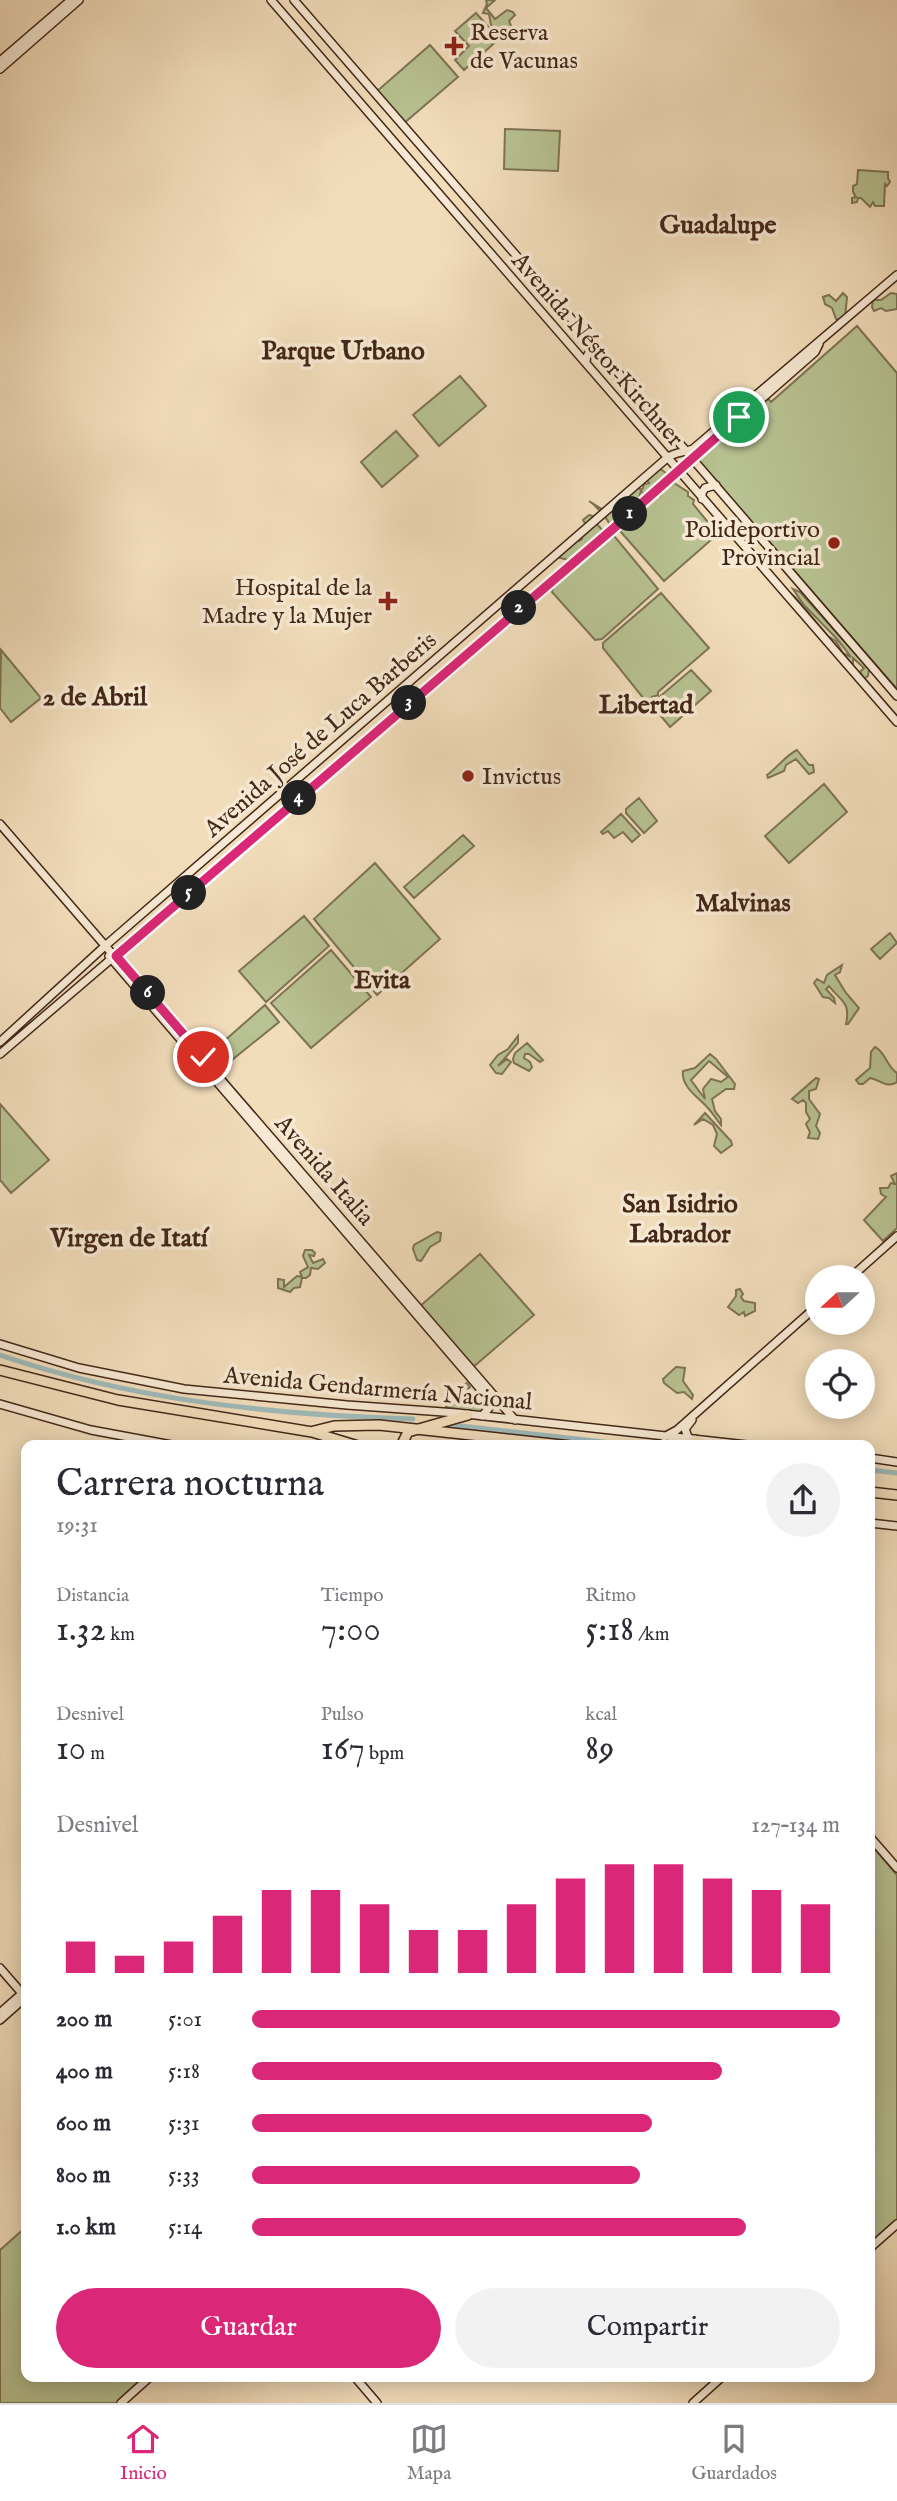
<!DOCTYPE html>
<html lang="es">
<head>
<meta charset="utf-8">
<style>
  :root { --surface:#fff; --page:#f2f2f3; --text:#2b2b33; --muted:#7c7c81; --line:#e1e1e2; --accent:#db2777 }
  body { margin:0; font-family:"IM FELL English",serif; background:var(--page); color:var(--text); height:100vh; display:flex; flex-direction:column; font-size:26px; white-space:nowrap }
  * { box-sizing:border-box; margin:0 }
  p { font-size:23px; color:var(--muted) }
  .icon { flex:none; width:38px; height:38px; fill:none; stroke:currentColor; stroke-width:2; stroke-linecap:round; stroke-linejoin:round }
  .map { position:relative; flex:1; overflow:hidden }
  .details { position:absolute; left:21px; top:1440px; width:854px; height:942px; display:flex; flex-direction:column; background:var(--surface); border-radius:14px; box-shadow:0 4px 18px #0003 }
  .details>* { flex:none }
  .needle { width:46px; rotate:249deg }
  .buttons { position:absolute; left:805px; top:1265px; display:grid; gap:14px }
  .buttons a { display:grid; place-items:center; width:70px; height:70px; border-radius:50%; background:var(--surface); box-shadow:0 4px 18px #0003; font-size:35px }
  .pin { position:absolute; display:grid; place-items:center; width:60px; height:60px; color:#fff; margin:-30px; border:4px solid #fff; border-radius:50%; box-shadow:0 2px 7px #0007 }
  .km { position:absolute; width:35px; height:35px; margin:-18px; border-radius:50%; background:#222; color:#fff; font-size:19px; line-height:35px; text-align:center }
  .round { display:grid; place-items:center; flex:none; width:74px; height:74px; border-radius:37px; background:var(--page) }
  .head { display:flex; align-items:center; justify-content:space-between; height:119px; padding:0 35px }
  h1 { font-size:38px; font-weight:600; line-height:52px }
  .stats { display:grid; grid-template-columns:repeat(3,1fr); gap:10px; height:119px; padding:7px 35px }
  .stats div { display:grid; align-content:center }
  .stats b { font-size:35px; font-weight:600 }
  .stats small { font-size:19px; font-weight:400 }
  .stats p { font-size:19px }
  .chart { height:196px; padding:14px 35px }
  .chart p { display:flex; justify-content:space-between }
  .chart svg { width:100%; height:126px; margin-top:7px; stroke:var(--accent); stroke-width:6 }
  .button { display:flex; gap:14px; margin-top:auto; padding:14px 35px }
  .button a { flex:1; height:80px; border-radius:42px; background:var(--accent); color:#fff; font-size:28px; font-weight:600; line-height:80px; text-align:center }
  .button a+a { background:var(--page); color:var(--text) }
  ul { padding:0 35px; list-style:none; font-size:23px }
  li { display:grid; grid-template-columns:112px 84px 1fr; align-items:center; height:52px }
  li i { height:18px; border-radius:9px; background:var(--accent) }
  .tab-bar { display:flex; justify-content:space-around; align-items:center; height:98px; border-top:2px solid var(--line); background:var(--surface); font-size:19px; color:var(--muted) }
  .tab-bar a { display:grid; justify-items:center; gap:4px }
  .tab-bar .selected { color:var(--accent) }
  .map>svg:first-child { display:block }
  .green { fill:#b8c292; stroke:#7e7455; stroke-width:2; fill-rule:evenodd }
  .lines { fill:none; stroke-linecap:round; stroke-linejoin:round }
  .canal { stroke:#9ebab9; stroke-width:5 }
  .secondary-casing { stroke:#432718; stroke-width:10 }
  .primary-casing { stroke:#432718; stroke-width:10 }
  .highway-casing { stroke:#432718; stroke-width:12 }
  .secondary { stroke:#f7e9d3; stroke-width:7 }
  .primary { stroke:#f2ddbb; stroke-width:7 }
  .highway { stroke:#f2ddbb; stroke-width:9 }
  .route-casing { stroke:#fff; stroke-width:14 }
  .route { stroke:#db2777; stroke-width:9 }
  .poi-dot { fill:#8f2418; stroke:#f7e9d3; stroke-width:2.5 }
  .labels { text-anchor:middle; stroke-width:7; stroke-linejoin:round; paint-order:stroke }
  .poi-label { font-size:24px; fill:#432718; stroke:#f7e9d3; text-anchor:start }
  .street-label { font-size:24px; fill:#432718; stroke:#f7e9d3 }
  .neighbourhood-label { font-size:26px; font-weight:bold; fill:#432718; stroke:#f7e9d3 }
</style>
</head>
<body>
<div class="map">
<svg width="897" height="2403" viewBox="0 0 897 2403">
  <rect width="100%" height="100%" fill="#f2ddbb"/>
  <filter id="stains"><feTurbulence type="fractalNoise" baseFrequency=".00286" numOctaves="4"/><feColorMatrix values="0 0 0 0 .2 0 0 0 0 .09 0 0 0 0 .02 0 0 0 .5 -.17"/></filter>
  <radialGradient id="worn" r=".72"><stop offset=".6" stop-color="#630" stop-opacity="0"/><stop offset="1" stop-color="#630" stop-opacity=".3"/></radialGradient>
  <path class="green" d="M486,0H495L486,8L495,19L507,10L513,12L515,15L509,21L514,33L509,37L491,25L489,14L483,13L487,4Z
    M476,13L499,39L464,70L455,60L469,46L455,31Z
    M430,45L458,77L403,124L376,92Z
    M505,129L560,131L558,171L504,169Z
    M858,170L888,172V178L890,182L887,186L885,184L884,206H875L873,202L870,207L861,198H858L857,202L852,203V198L856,197L853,192V186L857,184Z
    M843,293L847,297L845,317L841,320L836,319L832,308L825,304L823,297L829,295L836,301Z
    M891,293L897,294V309L886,311L881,308L874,311L872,307L873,300H881Z
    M857,326L897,373V689L697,459L766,396L771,402Z
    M460,376L486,406L439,446L413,415Z
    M396,431L418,456L382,487L361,462Z
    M659,468L670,476L657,488L650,490L649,495H645L641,491L637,505L616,525L609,523C606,517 595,505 589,501L605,511L636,486L641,490L643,488L644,484L649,483L647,479Z
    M674,483L688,492V496L694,500L693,504L707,521L715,522L716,525L712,527L718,534L664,581L620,531L657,494L660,496L670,484L672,485Z
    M589,515L593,516L596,523L604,532L590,547L584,549V553L576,556L572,561L557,557L577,539L579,541L582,539L581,533L586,525L583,520Z
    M610,537H615L658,589L602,639L595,640L552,592L554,586L570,572L569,567L573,569Z
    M793,589L800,592L869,669L868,676L864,679L860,672L864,668L853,658V667L789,592L796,598L828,636L836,641L843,653L851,657L837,639L804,605Z
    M661,593L709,648L658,692V695L652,697L653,700L649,702L644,699L603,648V643Z
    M1,650L41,698L11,722L0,708Z
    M691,670L711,691L670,727L651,704Z
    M797,750L809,765H813L814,772L809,774L796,759L786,765L784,771L768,778L767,775C778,767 785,756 797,750Z
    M824,784L847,812L789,863L765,836Z
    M639,798L657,821L644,833L626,813V809Z
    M621,814L640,835L632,842L623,832L614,838L608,831L603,834L601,832Z
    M463,835L474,846L414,898L404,887Z
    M375,863L440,939L377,995L314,919Z
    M304,916L329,946L266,1002L239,971Z
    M890,933L897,943L880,959L871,949Z
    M331,950L371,997L311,1048L271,1003Z
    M842,965L840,972L835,975L846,993L859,1008L848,1024H846C851,1001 840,1001 829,986L826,989L834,998L835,1003L829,998L823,997L814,983L817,979L824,983L827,975Z
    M265,1005L279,1022L217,1072L206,1057Z
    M518,1036V1043L498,1066L507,1059L511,1062L502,1074L496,1073L490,1065L498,1055L508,1049Z
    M527,1043L543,1060L540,1062L529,1054H525L524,1058L530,1062L532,1067L529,1071L514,1063L513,1059L515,1053Z
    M875,1047C885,1051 887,1067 897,1073V1082C887,1089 881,1080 870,1078L863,1084H859L856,1080L870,1068L871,1052Z
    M710,1054L716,1059L735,1084L734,1089H726L712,1099L715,1111L721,1119V1125C716,1119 712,1112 707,1107C698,1097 681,1087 683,1071L695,1068ZM709,1061L728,1077L721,1082L711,1079L703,1089L705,1099L691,1080Z
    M816,1078L819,1079L816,1089L809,1091V1099L820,1114L816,1126L820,1133L818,1139L808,1138L810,1132L806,1124L810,1119L806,1112V1103L803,1100L798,1103L792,1099Z
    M0,1104L49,1160L11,1193L0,1180Z
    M705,1113L731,1141L732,1145L721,1153L714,1146L717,1134L713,1125L703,1119L694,1125Z
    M897,1173V1228L883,1241L864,1220L886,1197L881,1194L880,1188H888L891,1183L895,1184L891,1176Z
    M437,1232L441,1233L440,1241L430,1247L421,1261L417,1260L413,1249L414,1245Z
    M305,1250H312L315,1253L314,1256L309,1255L313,1263L323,1259L325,1263L318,1269L311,1268L310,1275L306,1278H302L300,1287L294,1288L290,1292L278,1288V1279L284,1280V1287L297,1276L302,1277L300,1272L308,1267L303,1256Z
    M480,1254L534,1315L472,1368L419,1307Z
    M740,1289L743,1294L741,1297L744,1301L755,1303V1311L745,1316L744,1312L739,1315L728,1307L736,1296V1290Z
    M676,1367L685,1368L683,1381L693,1395L692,1399L684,1392L677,1393L664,1383L663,1379Z
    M467,1383L470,1387L465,1393L471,1405L483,1401L485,1407L481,1414L446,1407V1399L457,1388Z
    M870,1843L897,1875V2222L870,2246Z
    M26,2227V2376L149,2377L119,2403H0V2250Z"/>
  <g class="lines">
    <path class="canal" d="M0,1355C132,1400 274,1415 413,1419
      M451,1425L639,1446
      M870,1470L897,1473"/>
    <g class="secondary-casing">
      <path id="secondary" d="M271,0L897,722
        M294,0L688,453
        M0,61L71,0
        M0,69L79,0
        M586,363C586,355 589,350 598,351
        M696,463L897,696
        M702,499V493L705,488L716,485
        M0,824L515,1420
        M109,956L488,1398L489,1408L482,1416
        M0,1042L105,946L667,458C676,451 684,453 693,449L897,275
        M0,1054L614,529L815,352L819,344
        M850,1278L897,1236
        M0,1344L79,1368L184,1389L347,1405L457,1413L756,1446
        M0,1404L91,1430L177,1446
        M692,1420L685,1429L688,1437L693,1440
        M664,1437L677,1430L817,1306
        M870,1458L897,1462
        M870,1523L897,1526
        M870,1837L897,1868
        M0,1968L26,1998
        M0,2013L26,1990
        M0,2020L26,1997
        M870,2248L897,2224
        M354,2376L377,2403
        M121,2403L151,2376
        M693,2403L723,2376"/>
    </g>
    <g class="primary-casing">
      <path id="primary" d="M693,459L696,463"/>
    </g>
    <g class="highway-casing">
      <path id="highway" d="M0,1370L118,1400L312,1432L358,1446
        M314,1431L334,1426L379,1425L571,1446
        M695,1440L707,1446
        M404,1446L403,1442L408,1432L468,1415
        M870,1492L897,1495"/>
    </g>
    <use href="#secondary" class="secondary"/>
    <use href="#primary" class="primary"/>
    <use href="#highway" class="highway"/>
  </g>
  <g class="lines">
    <g class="route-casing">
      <path id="route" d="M203,1057L116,956L614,528L739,417"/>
    </g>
    <use href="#route" class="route"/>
  </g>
  <g class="poi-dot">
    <path d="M450.5 35.5h7v7h7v7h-7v7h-7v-7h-7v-7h7z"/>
    <circle cx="834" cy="543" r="7"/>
    <path d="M384.5 590.5h7v7h7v7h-7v7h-7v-7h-7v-7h7z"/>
    <circle cx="468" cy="776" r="7"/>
  </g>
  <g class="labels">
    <g class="poi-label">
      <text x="470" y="40">Reserva<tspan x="470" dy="28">de Vacunas</tspan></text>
      <text x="820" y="537" text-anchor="end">Polideportivo<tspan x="820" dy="28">Provincial</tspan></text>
      <text x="372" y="595" text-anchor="end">Hospital de la<tspan x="372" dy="28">Madre y la Mujer</tspan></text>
      <text x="482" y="784">Invictus</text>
    </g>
    <g class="street-label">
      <text transform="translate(598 349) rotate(49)" y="8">Avenida Néstor Kirchner</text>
      <text transform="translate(320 734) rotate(-41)" y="8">Avenida José de Luca Barberis</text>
      <text transform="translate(325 1170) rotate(49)" y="8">Avenida Italia</text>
      <text transform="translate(378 1388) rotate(5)" y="8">Avenida Gendarmería Nacional</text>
    </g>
    <g class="neighbourhood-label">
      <text x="718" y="233">Guadalupe</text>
      <text x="343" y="359">Parque Urbano</text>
      <text x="95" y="705">2 de Abril</text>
      <text x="646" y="713">Libertad</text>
      <text x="743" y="911">Malvinas</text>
      <text x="382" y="988">Evita</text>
      <text x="680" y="1212">San Isidrio<tspan x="680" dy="30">Labrador</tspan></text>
      <text x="129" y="1246">Virgen de Itatí</text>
    </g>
  </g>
  <rect width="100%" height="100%" filter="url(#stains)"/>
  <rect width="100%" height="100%" fill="url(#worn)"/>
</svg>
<div class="buttons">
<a><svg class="needle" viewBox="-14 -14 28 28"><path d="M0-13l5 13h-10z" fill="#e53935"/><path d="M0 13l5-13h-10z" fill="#7c7c81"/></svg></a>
<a><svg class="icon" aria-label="locate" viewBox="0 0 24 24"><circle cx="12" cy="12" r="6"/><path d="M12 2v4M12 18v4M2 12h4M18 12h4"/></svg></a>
</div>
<div class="pin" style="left:739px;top:417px;background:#1e9e55"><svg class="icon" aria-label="arrive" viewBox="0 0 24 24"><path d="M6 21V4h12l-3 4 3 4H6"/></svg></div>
<div class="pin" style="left:203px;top:1057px;background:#d93025"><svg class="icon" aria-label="check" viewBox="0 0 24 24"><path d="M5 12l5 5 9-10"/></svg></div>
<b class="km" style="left:630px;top:514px">1</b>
<b class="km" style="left:519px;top:608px">2</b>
<b class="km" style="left:409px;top:703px">3</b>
<b class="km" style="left:299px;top:798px">4</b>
<b class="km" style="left:189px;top:893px">5</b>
<b class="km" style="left:148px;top:993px">6</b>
<section class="details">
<div class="head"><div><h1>Carrera nocturna</h1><p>19:31</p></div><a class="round"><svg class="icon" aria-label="share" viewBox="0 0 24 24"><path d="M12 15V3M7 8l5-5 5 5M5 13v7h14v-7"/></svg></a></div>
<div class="stats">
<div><p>Distancia</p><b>1.32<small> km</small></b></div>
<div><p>Tiempo</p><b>7:00</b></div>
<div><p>Ritmo</p><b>5:18<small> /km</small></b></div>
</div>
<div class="stats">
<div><p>Desnivel</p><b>10<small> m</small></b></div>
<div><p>Pulso</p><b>167<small> bpm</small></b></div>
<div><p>kcal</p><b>89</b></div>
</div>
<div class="chart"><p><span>Desnivel</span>127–134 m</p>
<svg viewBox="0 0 160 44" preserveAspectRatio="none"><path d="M5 44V33M15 44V38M25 44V33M35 44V24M45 44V15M55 44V15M65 44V20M75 44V29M85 44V29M95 44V20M105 44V11M115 44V6M125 44V6M135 44V11M145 44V15M155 44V20"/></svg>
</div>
<ul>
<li><b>200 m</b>5:01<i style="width:100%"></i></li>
<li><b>400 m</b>5:18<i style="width:80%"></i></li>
<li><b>600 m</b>5:31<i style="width:68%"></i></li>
<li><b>800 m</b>5:33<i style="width:66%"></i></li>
<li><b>1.0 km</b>5:14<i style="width:84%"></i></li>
</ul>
<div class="button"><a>Guardar</a><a>Compartir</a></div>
</section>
</div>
<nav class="tab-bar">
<a class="selected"><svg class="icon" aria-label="home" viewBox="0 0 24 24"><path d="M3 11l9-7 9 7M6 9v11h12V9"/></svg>Inicio</a>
<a><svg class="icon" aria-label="map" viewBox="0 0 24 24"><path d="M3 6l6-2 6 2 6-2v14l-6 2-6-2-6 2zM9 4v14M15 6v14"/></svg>Mapa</a>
<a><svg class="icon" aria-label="saved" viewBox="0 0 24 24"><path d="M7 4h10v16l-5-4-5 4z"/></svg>Guardados</a>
</nav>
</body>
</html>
